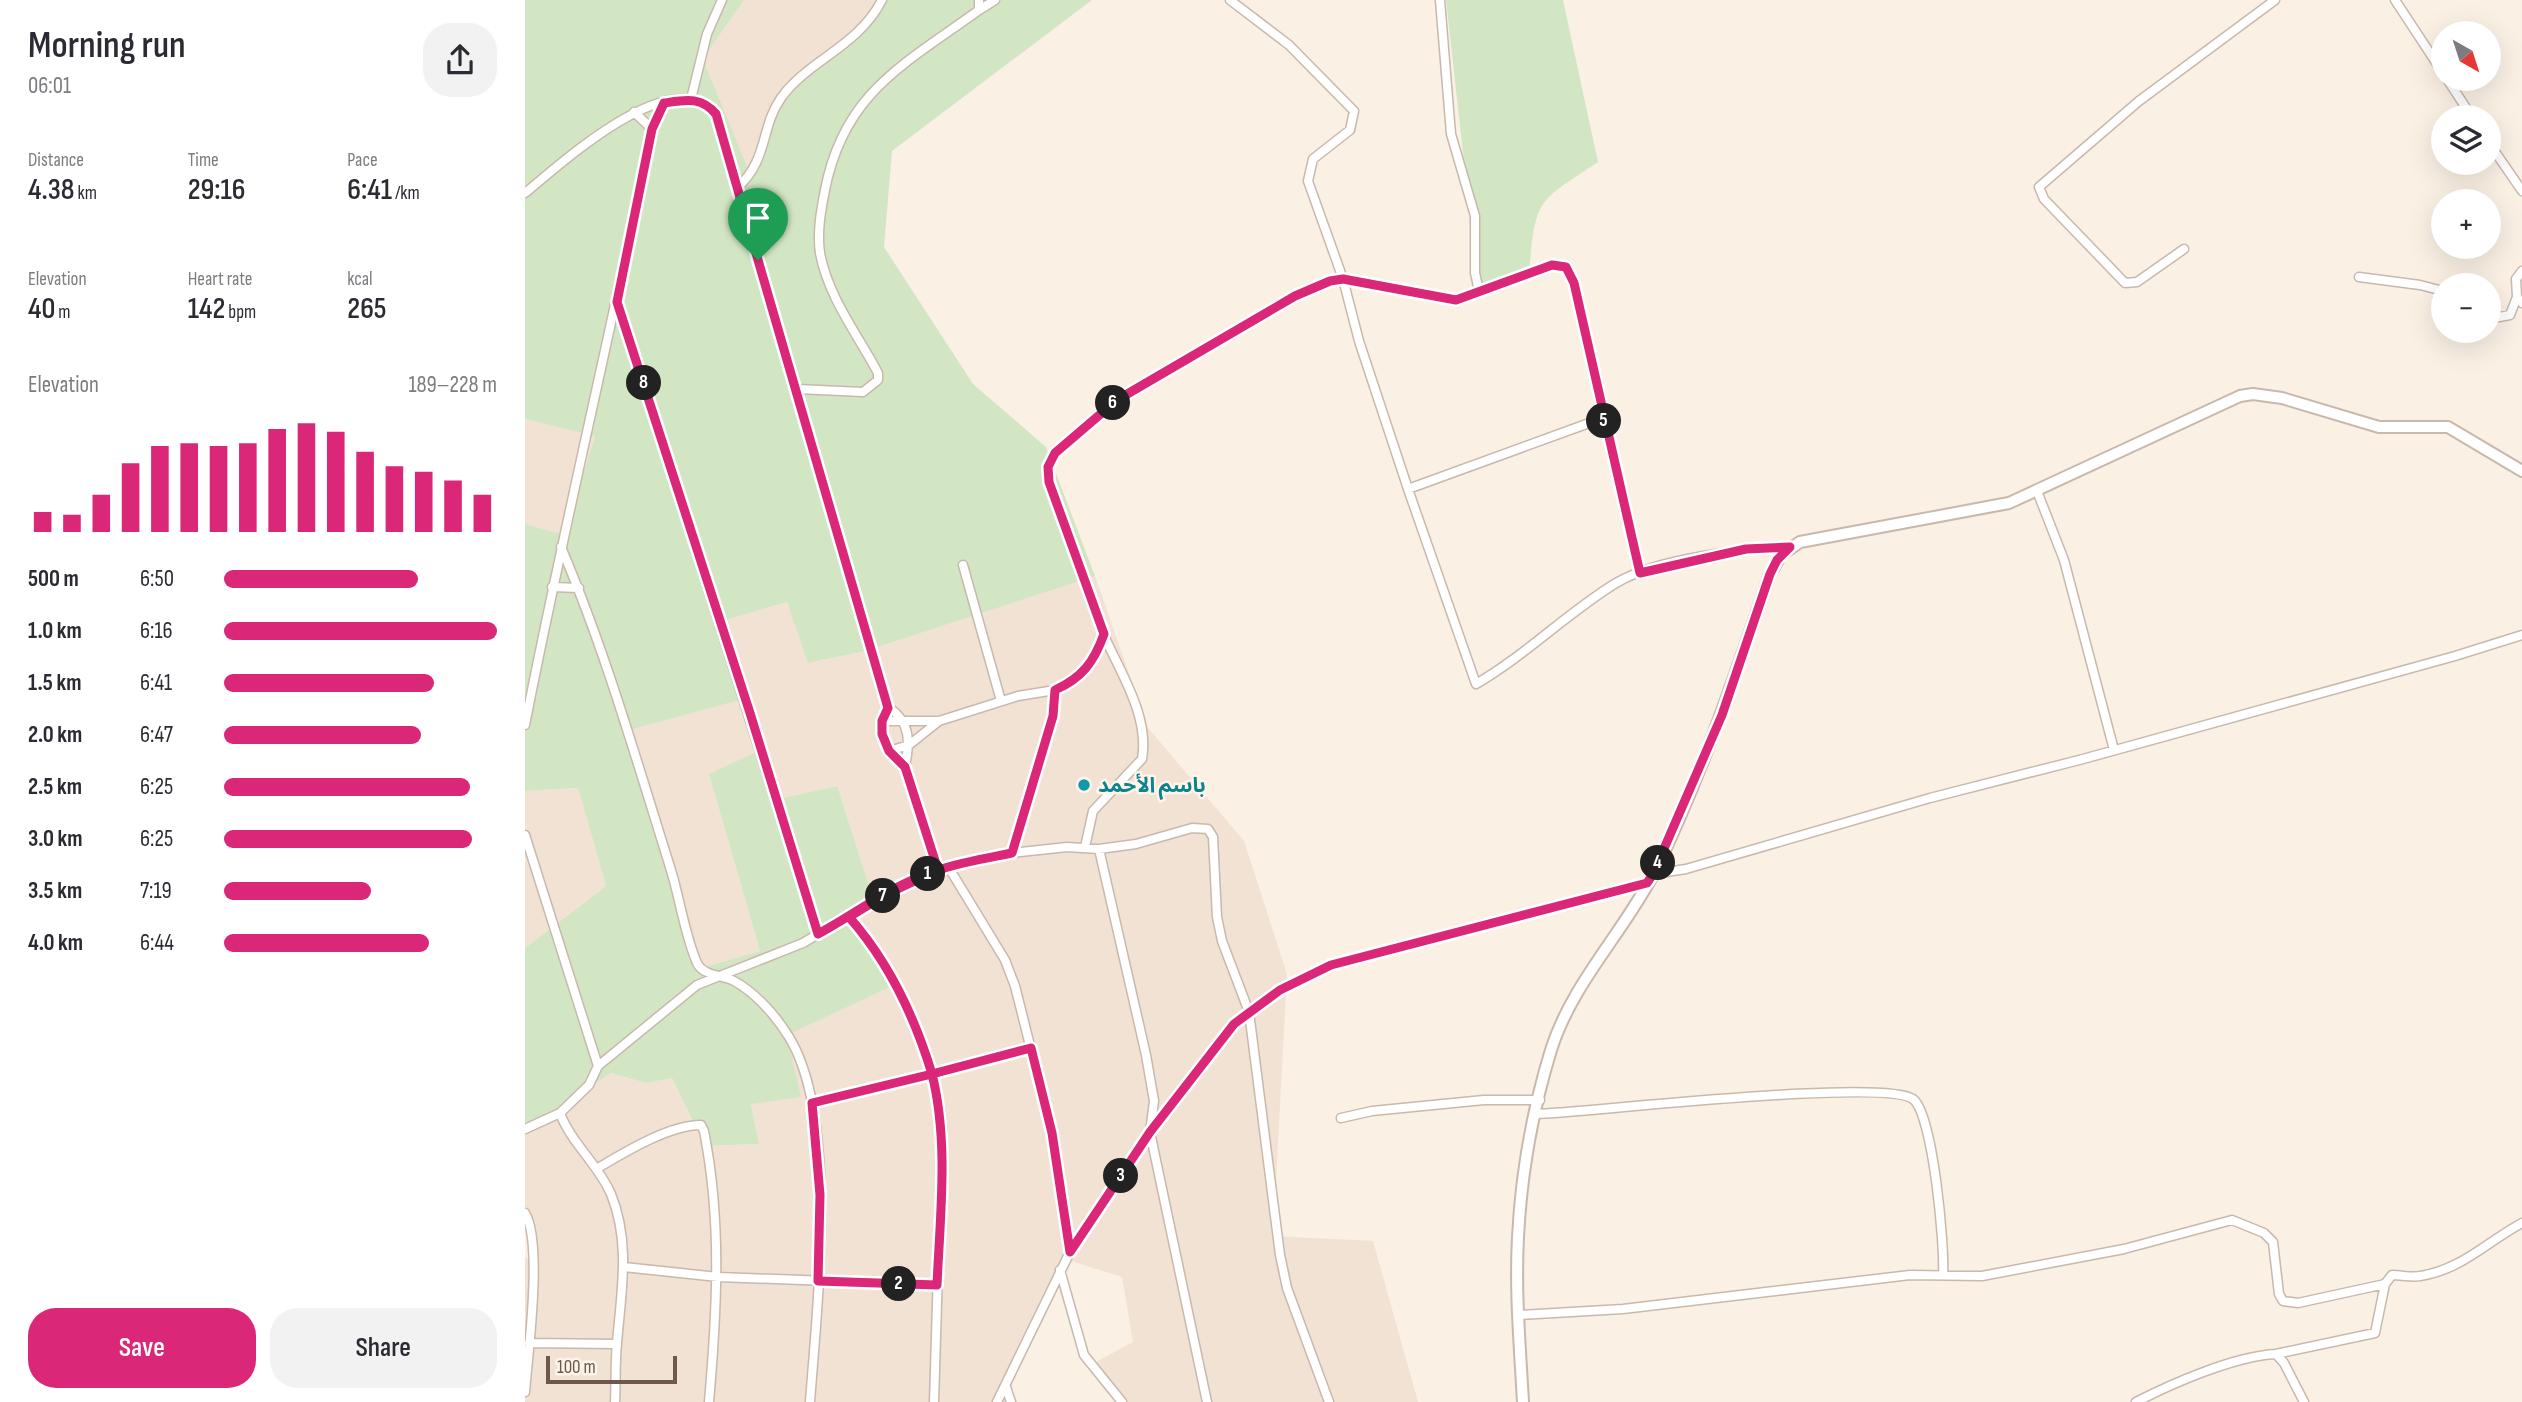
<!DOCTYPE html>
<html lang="en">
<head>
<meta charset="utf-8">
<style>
  :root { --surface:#fff; --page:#f2f2f3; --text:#2b2b33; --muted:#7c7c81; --accent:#db2777 }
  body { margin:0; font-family:"Sofia Sans Condensed","Noto Sans Arabic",sans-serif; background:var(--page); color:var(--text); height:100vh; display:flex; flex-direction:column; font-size:26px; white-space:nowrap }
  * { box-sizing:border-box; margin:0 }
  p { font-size:23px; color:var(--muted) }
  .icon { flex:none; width:38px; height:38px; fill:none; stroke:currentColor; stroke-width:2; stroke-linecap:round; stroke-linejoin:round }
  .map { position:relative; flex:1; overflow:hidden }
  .sheet { display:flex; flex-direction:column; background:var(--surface); width:525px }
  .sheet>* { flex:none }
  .needle { width:46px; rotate:141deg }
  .controls { position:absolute; left:1906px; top:21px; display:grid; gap:14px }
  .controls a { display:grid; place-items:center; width:70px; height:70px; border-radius:50%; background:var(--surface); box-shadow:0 7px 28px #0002; font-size:35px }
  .scale { position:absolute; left:21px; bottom:18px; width:131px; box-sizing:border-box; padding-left:7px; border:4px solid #6f574c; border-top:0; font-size:19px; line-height:24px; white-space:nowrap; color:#6f574c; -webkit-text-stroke:5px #fdf4ea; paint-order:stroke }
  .pin { position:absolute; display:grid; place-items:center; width:60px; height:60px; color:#fff; margin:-72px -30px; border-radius:50% 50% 50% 0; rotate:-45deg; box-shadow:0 0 7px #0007 }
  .pin .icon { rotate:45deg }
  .km { position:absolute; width:35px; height:35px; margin:-18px; border-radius:50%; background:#222; color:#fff; font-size:19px; line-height:35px; text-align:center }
  .round { display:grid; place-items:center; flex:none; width:74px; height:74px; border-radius:28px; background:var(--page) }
  .summary { display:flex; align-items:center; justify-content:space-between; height:119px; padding:0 28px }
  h1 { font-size:38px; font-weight:600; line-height:52px }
  .stats { display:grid; grid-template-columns:repeat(3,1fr); gap:10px; height:119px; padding:7px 28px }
  .stats div { display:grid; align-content:center }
  .stats b { font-size:30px; font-weight:600 }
  .stats small { font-size:19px; font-weight:400 }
  .stats p { font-size:19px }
  .chart { height:196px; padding:14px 28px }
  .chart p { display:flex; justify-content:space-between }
  .chart svg { width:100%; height:126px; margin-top:7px; stroke:var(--accent); stroke-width:6 }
  .cta { display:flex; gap:14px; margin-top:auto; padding:14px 28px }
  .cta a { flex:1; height:80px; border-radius:28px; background:var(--accent); color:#fff; font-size:28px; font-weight:600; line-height:80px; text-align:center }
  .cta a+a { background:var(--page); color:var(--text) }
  ul { padding:0 28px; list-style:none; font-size:23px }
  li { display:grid; grid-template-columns:112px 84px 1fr; align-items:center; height:52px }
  li i { height:18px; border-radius:9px; background:var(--accent) }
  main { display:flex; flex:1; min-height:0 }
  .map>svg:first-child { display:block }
  .residential { fill:#f1e2d3 }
  .green { fill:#d3e6c4 }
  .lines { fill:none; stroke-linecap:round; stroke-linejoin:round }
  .minor-casing { stroke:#c9b8ac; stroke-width:11 }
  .tertiary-casing { stroke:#c9b8ac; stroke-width:14 }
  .minor { stroke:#fff; stroke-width:8 }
  .tertiary { stroke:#fff; stroke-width:10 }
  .route-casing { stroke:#fff; stroke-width:14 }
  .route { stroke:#db2777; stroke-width:9 }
  .culture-dot { fill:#0f9aa8; stroke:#fdf4ea; stroke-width:2.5 }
  .labels { text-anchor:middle; stroke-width:5; stroke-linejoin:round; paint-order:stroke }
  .culture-label { font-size:21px; font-weight:bold; fill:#0d838f; stroke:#fdf4ea; text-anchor:start }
</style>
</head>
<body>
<main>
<section class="sheet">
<div class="summary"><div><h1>Morning run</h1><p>06:01</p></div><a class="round"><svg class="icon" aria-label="share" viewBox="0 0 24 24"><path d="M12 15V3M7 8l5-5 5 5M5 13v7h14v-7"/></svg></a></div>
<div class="stats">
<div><p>Distance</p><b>4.38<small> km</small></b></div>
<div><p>Time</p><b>29:16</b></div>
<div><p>Pace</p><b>6:41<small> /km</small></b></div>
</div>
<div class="stats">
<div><p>Elevation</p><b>40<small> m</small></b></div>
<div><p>Heart rate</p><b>142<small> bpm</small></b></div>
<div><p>kcal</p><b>265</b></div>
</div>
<div class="chart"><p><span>Elevation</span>189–228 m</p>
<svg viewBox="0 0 160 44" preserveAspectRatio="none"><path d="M5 44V37M15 44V38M25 44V31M35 44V20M45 44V14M55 44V13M65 44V14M75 44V13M85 44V8M95 44V6M105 44V9M115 44V16M125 44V21M135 44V23M145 44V26M155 44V31"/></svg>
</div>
<ul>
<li><b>500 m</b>6:50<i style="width:71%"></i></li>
<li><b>1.0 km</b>6:16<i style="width:100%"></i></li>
<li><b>1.5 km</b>6:41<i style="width:77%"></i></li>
<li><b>2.0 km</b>6:47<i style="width:72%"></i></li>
<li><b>2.5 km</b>6:25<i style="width:90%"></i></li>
<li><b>3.0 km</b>6:25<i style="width:91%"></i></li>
<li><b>3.5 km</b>7:19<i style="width:54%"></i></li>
<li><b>4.0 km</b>6:44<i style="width:75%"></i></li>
</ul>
<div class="cta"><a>Save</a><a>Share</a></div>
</section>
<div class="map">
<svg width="1997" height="1402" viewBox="0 0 1997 1402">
  <rect width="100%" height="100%" fill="#faf0e4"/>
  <path class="residential" d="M219,0H363L242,136L223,170L178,59Z
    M0,419L70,435L39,536L0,524Z
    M570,576L623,728L719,841L762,974L748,1236L848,1241L893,1402H598L569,1363L608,1342L597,1277L546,1261L485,1364L489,1402H0V1258H9L0,1224V1134L84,1073L121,1083L147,1078L180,1146L234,1144L226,1104L320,912L311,786L254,800L184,774L235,951L172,969L108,729L221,698L196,621L262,602L284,663L341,651Z
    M53,788L81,886L0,948V791Z"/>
  <path class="green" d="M0,0H219L178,59L223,169L242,137L250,106L269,81L343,23L363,0H567L367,151L359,247L448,384L521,447L570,576L341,651L283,663L262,602L197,621L222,698L108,729L172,969L235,951L184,774L238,749L254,799L312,786L346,893L321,913L367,986L262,1035L276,1097L226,1104L234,1144L180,1146L147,1078L121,1083L85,1073L0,1134V948L81,886L53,788L0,791V524L39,535L70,436L0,419Z
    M921,0H1038L1073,162C1011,203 1011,198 1004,273L954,297Z"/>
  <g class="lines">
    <g class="minor-casing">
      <path id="minor" d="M705,0L764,45L829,111L825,130L788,159L783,181L818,279L834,341L883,489L951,684C1001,655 1042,613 1091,583C1134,558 1216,549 1265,547
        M915,0L926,134L950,216V273L954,291
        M1870,0L1918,73
        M454,10L470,0
        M1922,79L1947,117
        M166,99L182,34L197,0
        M109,112L127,129
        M1964,143L1997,191
        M211,189C244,160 235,128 256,98C283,60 333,47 357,0
        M0,193C36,164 146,61 191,114L363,707L357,721V734L364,751L380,767L413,870
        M1659,249L1612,282L1600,283L1519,199L1514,187L1614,101L1750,0
        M1997,271L1991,279L1992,297L1997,303
        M1834,277L1895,285L1918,291
        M92,302L293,934
        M1964,311L1974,317L1985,315L1992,297
        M272,389L338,392L353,380V373C333,335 303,297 295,253C292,232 296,210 300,190C319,92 380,64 454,10V0
        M883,489L1078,418
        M1512,491L1539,560L1589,750
        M36,547C80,650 111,759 145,867C155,898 159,933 172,963C178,976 198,975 209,981C231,993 251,1016 264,1037C314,1119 292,1307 285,1402
        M438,565L476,701
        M27,587L54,588
        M363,707C386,722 385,742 380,767
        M357,721H414L493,696L530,690L558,673L567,662L579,634
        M0,725C39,526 87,328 127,129L139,103
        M364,751L384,745L414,721
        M0,835L73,1066L64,1085L35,1113C46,1143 73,1164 86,1194C106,1243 96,1293 92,1343C90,1362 91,1382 90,1402
        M560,847L568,811L617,759C625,715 593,669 577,631C558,582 541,532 524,482L523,467L530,453L592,400L770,296L805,281L818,279L931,300L1027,265L1041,267L1049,283L1115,573
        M574,849L621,1055L629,1101L625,1132L682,1402
        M487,853L528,716L530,690
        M424,868L480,960L490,986L527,1133L545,1252
        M1128,874L1161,869L1405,798L1558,759L1930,656L1997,635
        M324,917C367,966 400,1034 413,1097C422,1142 416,1192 414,1236C412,1292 411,1347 409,1402
        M73,1066L172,985L278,943L348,901L413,870L487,853L542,847L574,849L611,844L667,828L683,829L688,837L692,917L697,941L724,1012L755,1255L762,1288L804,1402
        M287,1103L506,1048
        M1011,1114C1067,1112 1358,1078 1388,1099C1408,1114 1420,1247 1418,1275
        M816,1118L847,1111L959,1100H1015
        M0,1129L35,1113
        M73,1168C100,1152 144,1125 176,1125L179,1131C197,1222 192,1310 184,1402
        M0,1213C18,1243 3,1353 0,1392
        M99,1267L193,1277L412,1285
        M535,1270L559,1355L597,1402
        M994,1315L1098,1309L1385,1275L1457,1276L1599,1249L1707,1220L1739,1233L1748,1242L1754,1294L1758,1301L1773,1303L1860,1284
        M4,1343L92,1344
        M1751,1354L1850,1333L1860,1284L1867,1275C1877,1275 1886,1278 1895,1276C1936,1270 1963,1241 1997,1223
        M481,1387L486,1402
        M472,1402L545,1252L625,1132L709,1024C739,999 769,979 806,965L1122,883
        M1611,1402C1648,1383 1710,1356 1751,1354L1759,1363L1779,1402"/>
    </g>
    <g class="tertiary-casing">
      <path id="tertiary" d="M998,1402C995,1347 990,1292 993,1237C996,1176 1008,1109 1026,1050C1047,983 1099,932 1130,871C1177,775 1210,675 1245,574L1256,555L1275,542L1484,503L1715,396L1728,394L1757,398L1854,427H1923L1997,471"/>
    </g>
    <use href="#minor" class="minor"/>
    <use href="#tertiary" class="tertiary"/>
  </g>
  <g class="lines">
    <g class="route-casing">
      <path id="route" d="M233,260L363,708L357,721V734L364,751L380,767L413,870L362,894L324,917C363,961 390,1018 407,1074L287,1103L295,1195L293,1281L412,1285C415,1216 424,1142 407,1074L506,1048L527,1133L545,1252L625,1132L709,1024L755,990L806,965L1122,883L1128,874L1197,715L1245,574L1252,560L1265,547L1221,549L1115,573L1049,283L1041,267L1027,265L931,300L818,279L805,281L770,296L592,400L530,453L523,467L524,482L579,634C569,662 557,678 530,690L528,716L487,853C462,858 437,862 413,870C370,883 332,913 293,934L225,713L92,302L127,129L139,103C160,100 176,96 191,114L233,260"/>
    </g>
    <use href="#route" class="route"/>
  </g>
  <circle class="culture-dot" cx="559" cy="785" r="7"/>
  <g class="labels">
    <g class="culture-label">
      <text x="573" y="792">باسم الأحمد</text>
    </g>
  </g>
</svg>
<div class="controls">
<a><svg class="needle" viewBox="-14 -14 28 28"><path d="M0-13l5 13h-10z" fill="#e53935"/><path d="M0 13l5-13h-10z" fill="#7c7c81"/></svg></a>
<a><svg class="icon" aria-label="layers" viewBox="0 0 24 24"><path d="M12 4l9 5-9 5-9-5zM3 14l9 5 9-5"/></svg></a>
<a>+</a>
<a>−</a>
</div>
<div class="scale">100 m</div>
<div class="pin" style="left:233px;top:260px;background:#1e9e55"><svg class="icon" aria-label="arrive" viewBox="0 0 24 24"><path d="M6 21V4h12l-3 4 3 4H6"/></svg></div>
<b class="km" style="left:403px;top:874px">1</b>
<b class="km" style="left:374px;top:1284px">2</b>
<b class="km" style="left:596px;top:1176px">3</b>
<b class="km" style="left:1133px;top:863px">4</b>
<b class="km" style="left:1079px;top:421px">5</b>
<b class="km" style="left:588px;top:403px">6</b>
<b class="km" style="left:358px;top:896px">7</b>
<b class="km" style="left:119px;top:383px">8</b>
</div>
</main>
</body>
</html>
